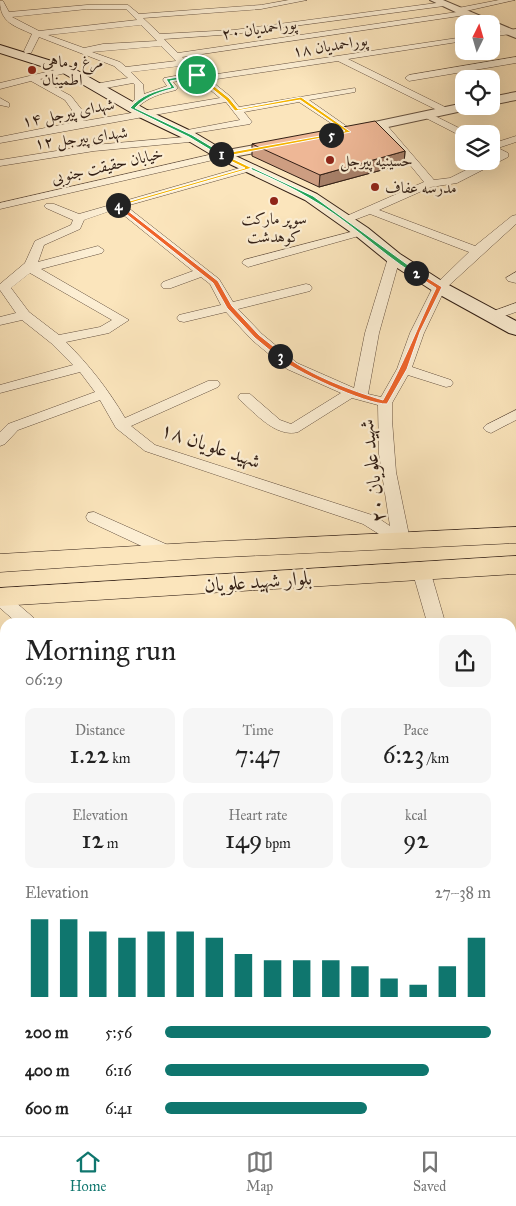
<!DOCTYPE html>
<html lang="en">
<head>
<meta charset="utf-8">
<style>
  :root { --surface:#fff; --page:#f6f6f6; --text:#222; --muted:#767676; --line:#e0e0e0; --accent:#0f766e }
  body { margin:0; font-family:"IM FELL Great Primer",Amiri,serif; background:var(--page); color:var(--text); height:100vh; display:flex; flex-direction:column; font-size:19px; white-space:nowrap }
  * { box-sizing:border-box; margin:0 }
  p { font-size:16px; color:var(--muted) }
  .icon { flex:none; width:28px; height:28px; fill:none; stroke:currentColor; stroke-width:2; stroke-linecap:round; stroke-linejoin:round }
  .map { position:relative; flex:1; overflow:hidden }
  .sheet { position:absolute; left:0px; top:618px; width:516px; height:519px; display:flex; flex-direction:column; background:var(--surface); border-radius:15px 15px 0 0; box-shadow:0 5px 20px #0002 }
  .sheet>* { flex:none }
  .needle { width:32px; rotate:5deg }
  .buttons { position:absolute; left:455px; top:15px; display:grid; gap:10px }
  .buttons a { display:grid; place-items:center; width:45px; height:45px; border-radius:10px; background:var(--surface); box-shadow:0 5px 20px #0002; font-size:25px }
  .pin { position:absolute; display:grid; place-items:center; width:42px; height:42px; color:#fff; margin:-21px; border:2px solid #fff; border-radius:50%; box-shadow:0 1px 5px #0007 }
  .km { position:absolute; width:25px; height:25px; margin:-12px; border-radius:50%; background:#222; color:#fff; font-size:14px; line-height:25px; text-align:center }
  .round { display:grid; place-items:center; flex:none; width:52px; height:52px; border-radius:10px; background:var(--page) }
  .summary { display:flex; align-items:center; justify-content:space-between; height:85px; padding:0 25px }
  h1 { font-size:28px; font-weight:600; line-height:38px }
  .figures { display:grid; grid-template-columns:repeat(3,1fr); gap:8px; height:85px; padding:5px 25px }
  .figures div { display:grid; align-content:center; border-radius:10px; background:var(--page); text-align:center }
  .figures b { font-size:25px; font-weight:600 }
  .figures small { font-size:14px; font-weight:400 }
  .figures p { font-size:14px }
  .chart { height:140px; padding:10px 25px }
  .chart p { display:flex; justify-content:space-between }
  .chart svg { width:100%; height:90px; margin-top:5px; stroke:var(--accent); stroke-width:6 }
  ul { padding:0 25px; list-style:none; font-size:16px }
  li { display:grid; grid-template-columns:80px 60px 1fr; align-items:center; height:38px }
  li i { height:12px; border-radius:6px; background:var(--accent) }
  .tabs { display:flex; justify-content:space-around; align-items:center; height:70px; border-top:1px solid var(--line); background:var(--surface); font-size:14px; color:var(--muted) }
  .tabs a { display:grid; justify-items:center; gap:2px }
  .tabs .on { color:var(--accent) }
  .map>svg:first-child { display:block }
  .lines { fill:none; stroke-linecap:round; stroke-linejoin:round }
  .minor-casing { stroke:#64503f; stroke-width:1 }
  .tertiary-casing { stroke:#64503f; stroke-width:2 }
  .secondary-casing { stroke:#321f15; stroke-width:2 }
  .primary-casing { stroke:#321f15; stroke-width:1 }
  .minor { fill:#fceed3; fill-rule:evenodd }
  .tertiary { fill:#fceed3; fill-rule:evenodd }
  .secondary { fill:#fceed3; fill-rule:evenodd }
  .primary { fill:#fbe5bc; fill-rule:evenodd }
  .wall { fill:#cd9d81; stroke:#321f15 }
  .shaded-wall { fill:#a78069; stroke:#321f15 }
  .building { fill:#eeb796; stroke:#321f15 }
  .split-1 { fill:#22a559; stroke:#fff }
  .split-2 { fill:#22a559; stroke:#fff }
  .split-3 { fill:#f0652b; stroke:#fff }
  .split-4 { fill:#f0652b; stroke:#fff }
  .split-5 { fill:#f5b400; stroke:#fff }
  .split-6 { fill:#f5b400; stroke:#fff }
  .poi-dot { fill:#8f2418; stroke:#fceed3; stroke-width:2 }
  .labels { text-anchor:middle; stroke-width:4.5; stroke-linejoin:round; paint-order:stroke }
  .far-street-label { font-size:16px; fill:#321f15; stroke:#fceed3 }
  .far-poi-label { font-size:16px; fill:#321f15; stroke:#fceed3; text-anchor:start }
  .street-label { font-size:20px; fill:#321f15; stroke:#fceed3 }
</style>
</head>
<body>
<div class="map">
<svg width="516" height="1136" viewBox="0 0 516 1136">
  <rect width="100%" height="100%" fill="#fbe5bc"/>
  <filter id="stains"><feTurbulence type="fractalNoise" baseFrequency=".004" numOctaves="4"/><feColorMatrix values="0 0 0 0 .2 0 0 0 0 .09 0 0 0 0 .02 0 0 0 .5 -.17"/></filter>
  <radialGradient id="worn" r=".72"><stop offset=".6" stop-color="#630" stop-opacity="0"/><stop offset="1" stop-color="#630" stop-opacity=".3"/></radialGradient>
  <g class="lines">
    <g class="minor-casing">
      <path id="minor" d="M289,0H307L261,9L143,18L160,34L234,30L444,2L448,4L444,6L234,34L164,39L178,53L457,12L454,10L458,8L499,0H515L466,11L470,13L466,15L182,57L204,76L464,37V41L348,59L449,109V113H443L338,61L210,80L231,97L239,107L355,88V92L309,100L352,130V134L349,135L299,102L244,112L252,122L250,124L182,135V131L240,120L226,102L0,143V137L75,122L69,115L72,110L65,100L31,81L0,89V83L67,67L71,70L70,72L40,79L71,96L82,110L79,115L84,121L220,98L196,78L173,82L178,88L176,90C160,94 147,97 135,110H129L127,108L135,99V85L133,83L95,90L90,87L95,84L128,78L114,66L39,37L31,53H25L24,51L32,34C15,26 0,23 0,1H3L9,12L87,5H128L139,14L261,5ZM87,9H126L137,20L39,31L12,17ZM141,25L157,41L103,44L84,48L48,35ZM161,46L176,61L126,67L120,62L92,52ZM181,66L191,73L164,78L163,80L167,86L144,94L143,84L131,72Z
        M516,29V33L491,37V33Z
        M516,57V63L409,81L405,78L409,75Z
        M0,98L9,103V107L0,105Z
        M427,112L467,132L469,134H464V137L461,136L424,117L422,115Z
        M382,122L385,123L434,180L450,178L484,161H491V157L496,155L491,152V144L516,136V142L498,148L508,153V157L457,183L431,187L379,210L475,246L512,216L516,215V224L445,289L424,333L412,367L451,380L453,383L451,386L446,387L408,375L392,403V420L396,472L410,540L407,544L401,545L395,544L363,524L145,451L116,428L100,400L18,430L5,444L0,446V432L8,424L95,392L80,372L0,393V385L73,365L51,343L22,320L0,325V317L16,313L0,290V284L25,263L35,241L71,225L73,220L46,208L44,206L46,204H54L79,214L250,165L255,168L254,170L126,206L219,279L233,302L306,284L310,285L312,288L310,291L238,309L262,334L297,363L354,388L365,333L388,258L394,254L398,255L400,258L379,333L368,394L381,397L397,369L410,333L433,287L469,252L370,214L346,223L340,220L342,218L424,182L379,127L377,125ZM116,209L193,271L163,282L161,285L163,288H171L201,277L210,284L221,305L179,315L177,318L179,321L184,322L226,312L252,340L287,369L341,393L291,424L280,420L250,394H240L238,397L240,400C255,413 276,438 298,432L352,398L378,405L379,454L390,526L375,516L155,445L131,426L218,387L220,384L218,381H208L125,418C108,389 89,365 66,342L109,333L129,320L41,269L102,253L104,250L98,246L38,262L44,245L80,229L84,220ZM30,273L112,320L100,327L59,335L29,312L11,288Z
        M196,136L200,137V141L94,151L0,166V160L94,145Z
        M222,152L227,155L226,157L0,209V203Z
        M362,229L366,230L368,232L366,234L248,267L242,263L244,260Z
        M516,272V283L508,281L506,278Z
        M516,303V312L493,320L486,316L488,313Z
        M516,410V420L491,433L486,431L483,428L486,425Z
        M94,512L177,549L180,553L177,557L171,558L165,557L88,521L86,517L88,513Z
        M421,564L427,566L430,570L445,622H427L412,570L415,566Z
        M0,592L6,594L34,618L36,622H16L0,608Z
        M516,688V702L511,703V689Z
        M511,849L516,850V871L511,870Z
        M297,1131H325L323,1136H295Z"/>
    </g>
    <g class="tertiary-casing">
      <path id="tertiary" d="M430,0H443L516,31V38L491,28V24H481Z
        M516,92V100L491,105V97Z
        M464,103V106H473L467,110L351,135L345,131L351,127Z
        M283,140L288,141L289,144L288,147L222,159L215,155L222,151Z"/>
    </g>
    <g class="secondary-casing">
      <path id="secondary" d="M0,45L71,67L147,110L195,133L227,152L317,194L368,228L400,254L445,283L516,321V335L509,333L433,291L388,262L356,236L305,200L217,158L185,139L137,116L63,73L0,53Z"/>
    </g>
    <g class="primary-casing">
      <path id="primary" d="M516,527V543L205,558L0,572V554L205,542Z
        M516,556V574L0,606V588Z"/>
    </g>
    <use href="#minor" class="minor"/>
    <use href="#tertiary" class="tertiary"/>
    <use href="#secondary" class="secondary"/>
    <use href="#primary" class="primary"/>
  </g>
  <path class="wall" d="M252,144L405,151L404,164L319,187L252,156Z"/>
  <path class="shaded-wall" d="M405,151L404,164L319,187L320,175Z"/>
  <path class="building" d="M375,121L405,151L320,175L252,144Z"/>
  <path class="split-1" d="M197,74L199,76L170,81L175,88C160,92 146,96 135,108L192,135L222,153V155H219L189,137L130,108C141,95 155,91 171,87L166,79Z"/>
  <path class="split-2" d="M221,153L313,196L419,273L414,274C378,251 347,219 309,198C281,181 249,169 219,155Z"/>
  <path class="split-3" d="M414,272H418L442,287L420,332L407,369L387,404C367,405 291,370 277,356L283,354C307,374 352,391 383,400C404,364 418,325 436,288L414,274Z"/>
  <path class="split-4" d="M118,203L218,281L232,306L259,335L283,354V357H278L255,338L227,308L213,283L116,206Z"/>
  <path class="split-5" d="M331,134L332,136L227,156L252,168L120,206L116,205L245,168L220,156V154Z"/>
  <path class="split-6" d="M199,74L229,98L238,109L301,97L351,132L329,136V134L345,131L300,100L235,111L226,100L195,75Z"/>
  <g class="poi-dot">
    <circle cx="32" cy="70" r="5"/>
    <circle cx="330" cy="160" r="5"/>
    <circle cx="375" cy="187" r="5"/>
    <circle cx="274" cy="201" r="5"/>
  </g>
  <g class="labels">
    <g class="far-street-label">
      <text transform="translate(259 28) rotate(-8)" y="6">پوراحمدیان ۲۰</text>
      <text transform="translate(330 45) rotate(-9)" y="6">پوراحمدیان ۱۸</text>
      <text transform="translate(68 112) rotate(-11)" y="6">شهدای پیرجل ۱۴</text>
      <text transform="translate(81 137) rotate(-7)" y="6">شهدای پیرجل ۱۲</text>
      <text transform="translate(107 165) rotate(-13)" y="6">خیابان حقیقت جنوبی</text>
    </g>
    <g class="far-poi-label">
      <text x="42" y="67">مرغ و ماهی<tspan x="42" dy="18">اطمینان</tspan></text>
      <text x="340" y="166">حسینیه پیرجل</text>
      <text x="385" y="193">مدرسه عفاف</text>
      <text x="274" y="224" text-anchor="middle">سوپر مارکت<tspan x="274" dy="18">کوهدشت</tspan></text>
    </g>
    <g class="street-label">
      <text transform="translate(211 445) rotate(19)" y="7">شهید علویان ۱۸</text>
      <text transform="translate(372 471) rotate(-97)" y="7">شهید علویان ۲۰</text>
      <text transform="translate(258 581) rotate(-4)" y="7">بلوار شهید علویان</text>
    </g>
  </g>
  <rect width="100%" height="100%" filter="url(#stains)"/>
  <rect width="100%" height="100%" fill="url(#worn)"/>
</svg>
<div class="buttons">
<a><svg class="needle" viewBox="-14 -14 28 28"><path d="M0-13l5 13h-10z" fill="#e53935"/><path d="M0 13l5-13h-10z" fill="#767676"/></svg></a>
<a><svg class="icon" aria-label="locate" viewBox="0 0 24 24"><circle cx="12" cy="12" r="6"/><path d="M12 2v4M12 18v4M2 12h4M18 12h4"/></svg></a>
<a><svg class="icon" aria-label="layers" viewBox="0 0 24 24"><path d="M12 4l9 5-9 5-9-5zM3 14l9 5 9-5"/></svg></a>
</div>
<div class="pin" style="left:197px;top:75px;background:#1e9e55"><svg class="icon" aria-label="arrive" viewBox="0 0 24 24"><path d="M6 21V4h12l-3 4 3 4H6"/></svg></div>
<b class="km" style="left:221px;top:154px">1</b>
<b class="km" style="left:416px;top:273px">2</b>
<b class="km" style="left:280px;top:356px">3</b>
<b class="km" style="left:118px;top:205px">4</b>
<b class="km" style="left:331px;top:135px">5</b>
<section class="sheet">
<div class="summary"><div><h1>Morning run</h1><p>06:29</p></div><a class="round"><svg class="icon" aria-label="share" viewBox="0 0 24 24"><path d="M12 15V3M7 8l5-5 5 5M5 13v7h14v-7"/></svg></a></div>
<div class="figures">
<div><p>Distance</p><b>1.22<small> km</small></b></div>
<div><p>Time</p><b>7:47</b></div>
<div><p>Pace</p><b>6:23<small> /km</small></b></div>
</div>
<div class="figures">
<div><p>Elevation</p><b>12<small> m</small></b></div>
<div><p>Heart rate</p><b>149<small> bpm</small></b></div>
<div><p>kcal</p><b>92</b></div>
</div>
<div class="chart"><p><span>Elevation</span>27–38 m</p>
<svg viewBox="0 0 160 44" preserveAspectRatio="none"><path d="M5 44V6M15 44V6M25 44V12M35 44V15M45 44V12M55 44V12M65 44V15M75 44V23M85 44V26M95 44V26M105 44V26M115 44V29M125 44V35M135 44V38M145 44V29M155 44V15"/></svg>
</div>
<ul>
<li><b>200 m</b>5:56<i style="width:100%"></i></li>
<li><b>400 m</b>6:16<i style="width:81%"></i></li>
<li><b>600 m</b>6:41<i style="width:62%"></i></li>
</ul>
</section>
</div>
<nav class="tabs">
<a class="on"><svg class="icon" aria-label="home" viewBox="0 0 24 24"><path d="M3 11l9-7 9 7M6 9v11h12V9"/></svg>Home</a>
<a><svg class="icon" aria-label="map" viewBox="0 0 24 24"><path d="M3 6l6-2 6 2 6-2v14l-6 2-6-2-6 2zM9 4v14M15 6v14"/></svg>Map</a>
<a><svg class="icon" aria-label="saved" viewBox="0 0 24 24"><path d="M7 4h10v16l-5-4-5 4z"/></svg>Saved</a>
</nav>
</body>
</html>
